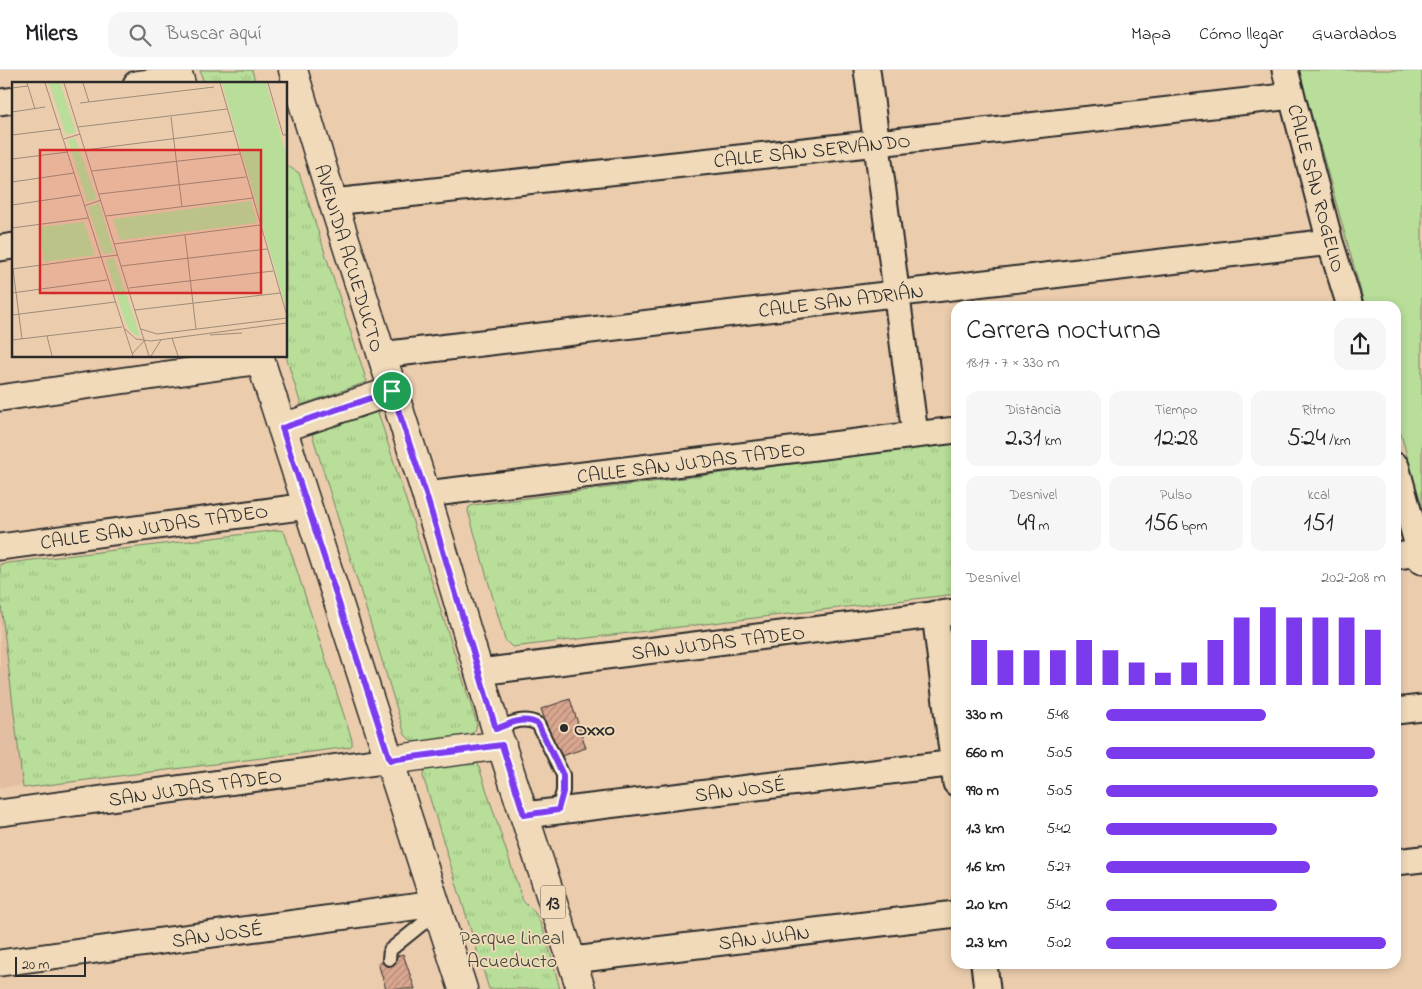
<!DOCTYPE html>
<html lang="es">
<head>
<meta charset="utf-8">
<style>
  :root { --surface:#fff; --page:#f6f6f6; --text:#202124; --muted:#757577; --line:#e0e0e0; --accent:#7c3aed }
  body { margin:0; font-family:"Indie Flower",sans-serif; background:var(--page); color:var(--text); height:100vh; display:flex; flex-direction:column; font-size:19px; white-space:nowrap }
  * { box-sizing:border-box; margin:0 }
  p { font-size:16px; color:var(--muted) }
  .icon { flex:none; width:28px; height:28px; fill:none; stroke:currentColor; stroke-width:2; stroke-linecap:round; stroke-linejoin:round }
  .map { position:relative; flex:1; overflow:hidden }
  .side { position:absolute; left:951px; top:231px; width:450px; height:668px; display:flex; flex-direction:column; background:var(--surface); border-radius:15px; box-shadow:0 2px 8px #0003 }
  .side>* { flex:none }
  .scale { position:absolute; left:15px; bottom:12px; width:71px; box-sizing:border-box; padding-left:5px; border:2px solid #2b2b2b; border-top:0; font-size:14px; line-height:18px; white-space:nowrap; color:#2b2b2b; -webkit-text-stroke:4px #f0dab9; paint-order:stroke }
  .pin { position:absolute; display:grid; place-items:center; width:42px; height:42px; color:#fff; margin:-21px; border:2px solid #fff; border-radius:50%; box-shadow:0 1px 5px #0007 }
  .round { display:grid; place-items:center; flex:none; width:52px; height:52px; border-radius:15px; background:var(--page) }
  .summary { display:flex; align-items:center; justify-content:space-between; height:85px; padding:0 15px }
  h1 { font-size:28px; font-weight:600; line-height:38px }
  .metrics { display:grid; grid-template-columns:repeat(3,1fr); gap:8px; height:85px; padding:5px 15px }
  .metrics div { display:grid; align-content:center; border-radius:12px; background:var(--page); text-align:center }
  .metrics b { font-size:25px; font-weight:600 }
  .metrics small { font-size:14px; font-weight:400 }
  .metrics p { font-size:14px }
  .chart { height:140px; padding:10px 15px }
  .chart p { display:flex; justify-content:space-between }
  .chart svg { width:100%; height:90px; margin-top:5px; stroke:var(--accent); stroke-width:6 }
  ul { padding:0 15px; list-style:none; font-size:16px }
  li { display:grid; grid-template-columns:80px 60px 1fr; align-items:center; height:38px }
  li i { height:12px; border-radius:6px; background:var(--accent) }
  header { display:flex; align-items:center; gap:30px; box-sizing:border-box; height:70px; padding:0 25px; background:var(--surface); border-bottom:1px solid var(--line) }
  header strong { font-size:24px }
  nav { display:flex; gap:28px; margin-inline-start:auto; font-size:18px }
  .search { width:350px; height:45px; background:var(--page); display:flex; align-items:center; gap:12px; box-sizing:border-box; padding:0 18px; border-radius:15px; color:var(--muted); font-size:19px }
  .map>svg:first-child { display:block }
  .built { fill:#e2bea2 }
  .grass { fill:#b8de99; stroke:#728462 }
  .park { fill:url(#park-tufts); stroke:#728462 }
  .building { fill:url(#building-hatch); stroke:#2b2b2b }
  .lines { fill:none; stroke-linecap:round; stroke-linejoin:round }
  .lane-casing { stroke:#2b2b2b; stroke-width:16 }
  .street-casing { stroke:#2b2b2b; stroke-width:29 }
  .primary-casing { stroke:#2b2b2b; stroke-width:31 }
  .lane { stroke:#f0dab9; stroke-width:12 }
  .street { stroke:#f0dab9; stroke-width:25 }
  .primary { stroke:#f0dab9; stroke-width:28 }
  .route-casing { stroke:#fff; stroke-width:10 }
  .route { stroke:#7c3aed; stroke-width:6 }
  .poi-dot { fill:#2b2b2b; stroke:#f0dab9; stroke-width:2 }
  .labels { text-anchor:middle; stroke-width:4; stroke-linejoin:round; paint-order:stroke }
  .shield { fill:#f0dab9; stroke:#666056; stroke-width:1 }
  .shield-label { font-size:19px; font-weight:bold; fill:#2b2b2b }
  .street-label { font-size:20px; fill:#2b2b2b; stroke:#f0dab9 }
  .poi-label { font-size:20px; font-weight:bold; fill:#2b2b2b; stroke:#f0dab9; text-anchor:start }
  .park-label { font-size:20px; fill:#40463c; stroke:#f0dab9 }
  .inset-road { fill:none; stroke:#9e8c79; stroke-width:1 }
  .view { fill:#d62828; fill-opacity:0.15; stroke:#d62828; stroke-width:2.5 }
  .inset-edge { fill:none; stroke:#2b2b2b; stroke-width:2.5 }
</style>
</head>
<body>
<header>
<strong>Milers</strong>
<div class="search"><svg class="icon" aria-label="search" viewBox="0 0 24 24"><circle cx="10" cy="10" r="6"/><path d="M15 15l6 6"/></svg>Buscar aquí</div>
<nav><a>Mapa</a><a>Cómo llegar</a><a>Guardados</a></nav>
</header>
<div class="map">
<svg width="1422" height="919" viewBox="0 0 1422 919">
  <defs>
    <pattern id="park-tufts" width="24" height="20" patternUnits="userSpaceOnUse" patternTransform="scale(1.25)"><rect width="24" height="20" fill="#b8de99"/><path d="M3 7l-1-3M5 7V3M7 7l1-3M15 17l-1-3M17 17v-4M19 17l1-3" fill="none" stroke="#9ebf84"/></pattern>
    <pattern id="building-hatch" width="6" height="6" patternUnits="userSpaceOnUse" patternTransform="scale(1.25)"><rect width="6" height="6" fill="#daa790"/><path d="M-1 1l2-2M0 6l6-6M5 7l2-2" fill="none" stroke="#b18876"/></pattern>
  </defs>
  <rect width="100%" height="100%" fill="#ebccad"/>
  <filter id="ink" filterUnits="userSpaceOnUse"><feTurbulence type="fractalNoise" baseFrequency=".02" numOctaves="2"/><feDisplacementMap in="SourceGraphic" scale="10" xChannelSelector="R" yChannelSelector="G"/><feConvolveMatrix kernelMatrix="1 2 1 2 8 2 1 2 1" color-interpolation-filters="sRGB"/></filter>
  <g filter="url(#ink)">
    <path class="built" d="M0,526L23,715L0,718Z"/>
    <path class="grass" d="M1299,0H1422V438L1396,347V236H1365Z"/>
    <path class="park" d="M200,0H252L256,14H204Z
      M286,95L299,103L367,312L301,335L286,286Z
      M378,342L477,654L475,661L470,665L417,673L413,672L405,665L312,364Z
      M956,373V524L512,577L505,570L468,441L469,437L473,435Z
      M278,460L283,461L285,464L352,670V675L350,677L23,718L0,526V494Z
      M477,691L522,829C526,836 532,838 535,843C546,860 554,899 560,919H489L423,706L424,701L426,699Z"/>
    <path class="building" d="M570,629L586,678L558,687L541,639Z
      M403,884L415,919H386L378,893Z"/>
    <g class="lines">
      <g class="lane-casing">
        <path id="lane" d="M496,659C511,653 524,646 538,654L563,705V721L558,740
          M389,889L390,880L437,842"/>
      </g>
      <g class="street-casing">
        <path id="street" d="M867,0L915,364
          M1285,0L1330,172L1350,236
          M136,14L180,8
          M0,32L14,30
          M333,132L878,73L1292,26
          M0,178L14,176
          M381,285L1330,172
          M0,328L260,291
          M1396,396L1422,491
          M426,424L956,360
          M0,477L308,436
          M1396,486L1420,483
          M935,544L956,713
          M480,602L956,542
          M1396,641L1422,638
          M0,743L390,690
          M525,745L956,693
          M1396,792L1422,789
          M573,890L956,844
          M0,893L435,834
          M984,894L987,919"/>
      </g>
      <g class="primary-casing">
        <path id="primary" d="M177,0L181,14
          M293,0L333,132L426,424L496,659L581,919
          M259,286L463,919
          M282,358L392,321
          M390,690L502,675"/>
      </g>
      <use href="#lane" class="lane"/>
      <use href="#street" class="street"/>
      <use href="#primary" class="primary"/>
    </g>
  </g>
  <g class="lines" filter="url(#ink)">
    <g class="route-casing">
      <path id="route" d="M392,321L426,424L496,659C511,653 524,646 538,654L563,705V722L558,740L524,745L502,675L390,690L282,358Z"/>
    </g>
    <use href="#route" class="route"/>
  </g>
  <circle class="poi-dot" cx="564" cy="658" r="5"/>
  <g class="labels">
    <rect class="shield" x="540.5" y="815.5" width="25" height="33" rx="4"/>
    <g class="shield-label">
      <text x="553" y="839">13</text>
    </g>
    <g class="street-label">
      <text transform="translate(812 80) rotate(-6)" y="7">CALLE SAN SERVANDO</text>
      <text transform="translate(1317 118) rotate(75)" y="7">CALLE SAN ROGELIO</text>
      <text transform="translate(350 188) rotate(73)" y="7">AVENIDA ACUEDUCTO</text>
      <text transform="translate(841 230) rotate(-7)" y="7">CALLE SAN ADRIÁN</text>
      <text transform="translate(691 392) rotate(-7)" y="7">CALLE SAN JUDAS TADEO</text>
      <text transform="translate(154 456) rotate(-8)" y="7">CALLE SAN JUDAS TADEO</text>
      <text transform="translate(718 572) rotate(-7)" y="7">SAN JUDAS TADEO</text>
      <text transform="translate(195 717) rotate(-8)" y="7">SAN JUDAS TADEO</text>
      <text transform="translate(740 719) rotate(-7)" y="7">SAN JOSÉ</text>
      <text transform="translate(217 864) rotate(-8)" y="7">SAN JOSÉ</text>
      <text transform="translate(764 867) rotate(-7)" y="7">SAN JUAN</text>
    </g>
    <g class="poi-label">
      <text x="574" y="665">Oxxo</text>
    </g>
    <g class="park-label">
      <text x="512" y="874">Parque Lineal<tspan x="512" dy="23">Acueducto</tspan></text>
    </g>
  </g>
  <g transform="translate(12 12)">
    <rect width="275" height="275" fill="#ebccad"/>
    <path d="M210,1H254L275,76V229Z" fill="#b8de99"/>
    <path d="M37,1H48L64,50L54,53ZM63,56L85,117L75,120L56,58ZM239,119L245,141L108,158L101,137ZM87,121L102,171L91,172L76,125ZM72,140L83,173L32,180L27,145ZM102,176L128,254L127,255L117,248L112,236L94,178Z" fill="#b8de99"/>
    <path class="inset-road" d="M15,1L23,27M33,1L121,274M52,1L137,274M71,1L77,20M208,1L275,234M256,1L271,53H275M0,6L16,4M68,21L202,5M0,30L33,25M159,35L170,125M66,45L215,27M0,53L49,47M52,57L68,52M73,68L222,49M0,77L56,70M80,89L228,72M0,100L62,91M87,112L234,95M0,123L68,113M72,124L89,118M94,134L241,116M0,146L76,136M173,153L184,247M102,162L248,143M89,175L106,173M109,184L255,167M0,187L89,175M1,187L10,257M117,206L261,189M0,211L95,198M123,228L268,211M0,233L103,220M113,247L124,257L139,259L275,241M129,247L145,252L275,236M198,253L230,251M35,254L40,274M160,256L166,274M0,258L110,245M120,272L133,258M139,274L149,258"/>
    <path class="view" d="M28,68H249V211H28Z"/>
    <rect width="275" height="275" class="inset-edge"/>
  </g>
</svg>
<div class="scale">20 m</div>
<div class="pin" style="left:392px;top:321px;background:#1e9e55"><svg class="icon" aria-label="arrive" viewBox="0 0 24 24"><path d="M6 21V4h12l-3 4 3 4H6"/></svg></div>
<section class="side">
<div class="summary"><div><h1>Carrera nocturna</h1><p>18:17 · 7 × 330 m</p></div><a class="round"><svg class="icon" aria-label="share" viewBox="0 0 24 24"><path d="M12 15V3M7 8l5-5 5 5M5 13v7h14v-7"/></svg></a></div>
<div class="metrics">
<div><p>Distancia</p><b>2.31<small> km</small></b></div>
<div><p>Tiempo</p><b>12:28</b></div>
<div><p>Ritmo</p><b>5:24<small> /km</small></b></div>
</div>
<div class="metrics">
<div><p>Desnivel</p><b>49<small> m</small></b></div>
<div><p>Pulso</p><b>156<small> bpm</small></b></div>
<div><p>kcal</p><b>151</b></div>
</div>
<div class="chart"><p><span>Desnivel</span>202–208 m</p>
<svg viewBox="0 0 160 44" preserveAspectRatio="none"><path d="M5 44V22M15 44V27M25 44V27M35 44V27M45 44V22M55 44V27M65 44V33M75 44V38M85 44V33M95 44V22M105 44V11M115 44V6M125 44V11M135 44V11M145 44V11M155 44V17"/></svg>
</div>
<ul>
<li><b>330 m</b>5:48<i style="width:57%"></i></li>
<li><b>660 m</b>5:05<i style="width:96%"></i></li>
<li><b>990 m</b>5:05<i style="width:97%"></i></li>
<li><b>1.3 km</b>5:42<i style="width:61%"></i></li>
<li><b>1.6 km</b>5:27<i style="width:73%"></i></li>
<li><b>2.0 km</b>5:42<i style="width:61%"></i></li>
<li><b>2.3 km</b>5:02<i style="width:100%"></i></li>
</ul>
</section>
</div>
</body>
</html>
